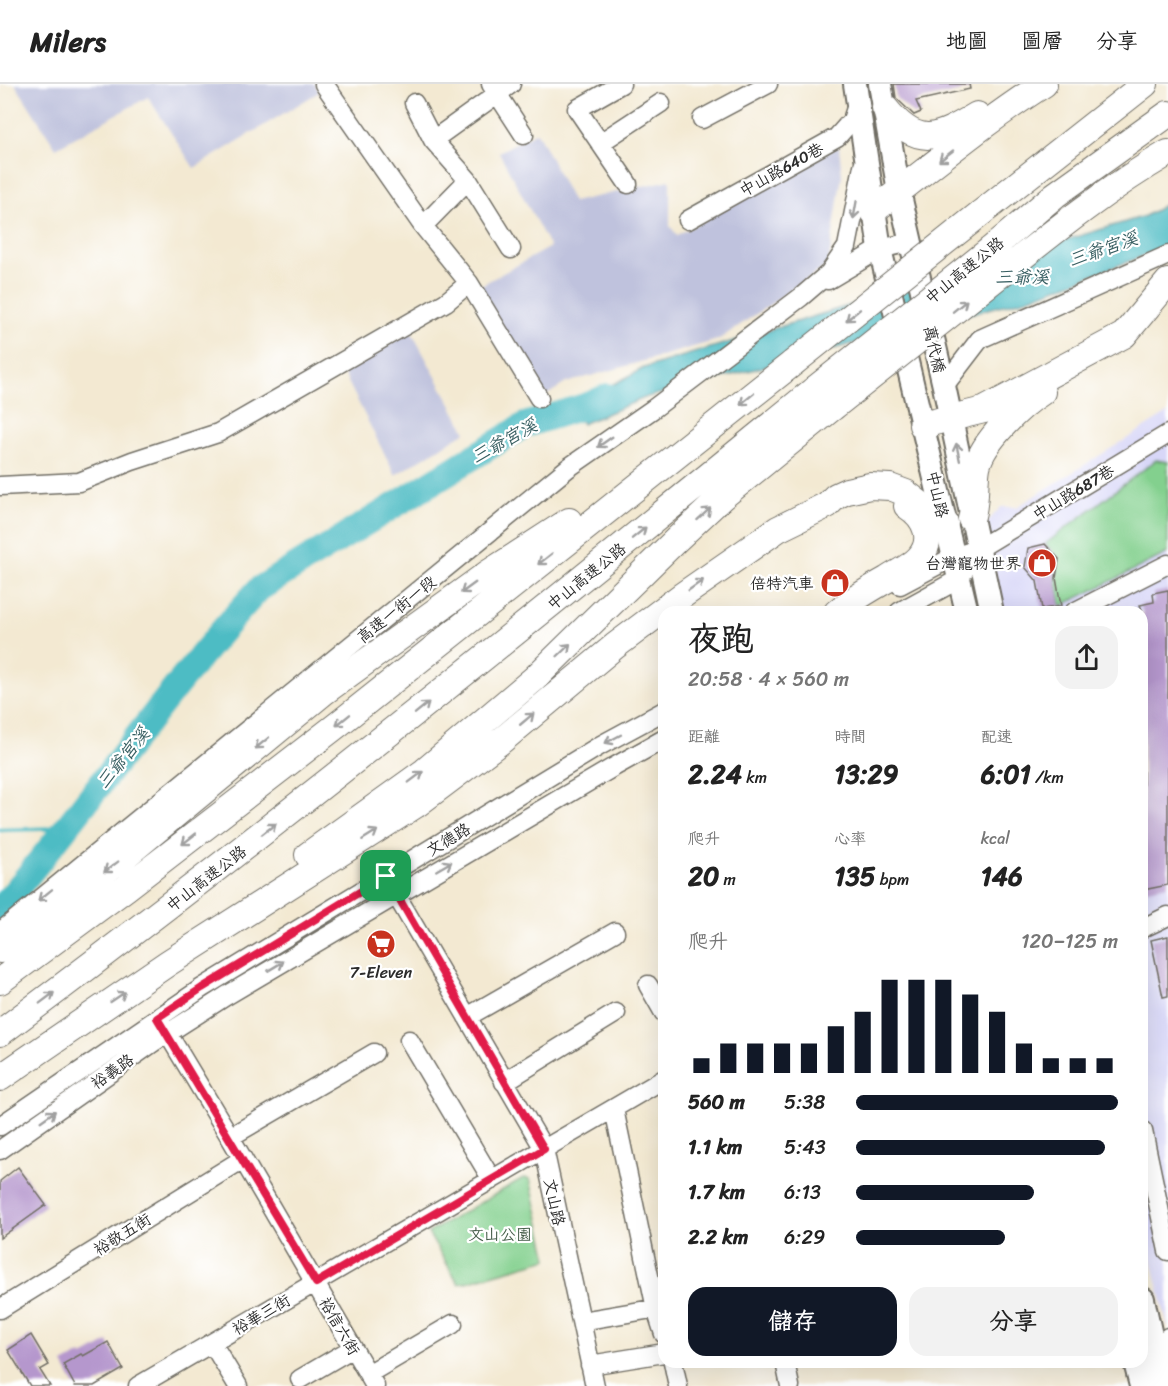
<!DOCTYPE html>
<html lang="zh-TW">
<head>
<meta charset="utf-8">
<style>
  :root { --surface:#fff; --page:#f2f2f2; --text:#222; --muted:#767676; --line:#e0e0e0; --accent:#111827 }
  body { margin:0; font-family:Sriracha,"LXGW WenKai TC",sans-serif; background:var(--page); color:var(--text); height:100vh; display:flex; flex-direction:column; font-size:22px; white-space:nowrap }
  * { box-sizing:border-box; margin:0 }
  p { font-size:20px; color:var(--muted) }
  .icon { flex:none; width:33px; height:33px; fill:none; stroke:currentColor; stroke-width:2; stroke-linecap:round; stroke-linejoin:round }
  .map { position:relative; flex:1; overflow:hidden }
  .details { position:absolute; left:658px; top:522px; width:490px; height:762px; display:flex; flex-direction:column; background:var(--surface); border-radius:18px; box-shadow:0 6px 24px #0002 }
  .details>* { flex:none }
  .pin { position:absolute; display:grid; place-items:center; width:51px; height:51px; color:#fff; margin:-26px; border-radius:12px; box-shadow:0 3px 9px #0006 }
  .round { display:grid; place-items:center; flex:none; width:63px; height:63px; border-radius:18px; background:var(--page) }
  .summary { display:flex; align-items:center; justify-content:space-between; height:102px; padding:0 30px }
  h1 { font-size:33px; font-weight:700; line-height:45px }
  .figures { display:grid; grid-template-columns:repeat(3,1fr); gap:9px; height:102px; padding:6px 30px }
  .figures div { display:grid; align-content:center }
  .figures b { font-size:26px; font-weight:700 }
  .figures small { font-size:16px; font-weight:400 }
  .figures p { font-size:16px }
  .chart { height:168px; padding:12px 30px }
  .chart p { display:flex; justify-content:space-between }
  .chart svg { width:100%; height:108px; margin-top:6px; stroke:var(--accent); stroke-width:6 }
  .button { display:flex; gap:12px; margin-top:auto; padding:12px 30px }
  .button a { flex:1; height:69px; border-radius:18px; background:var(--accent); color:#fff; font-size:24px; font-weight:700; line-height:69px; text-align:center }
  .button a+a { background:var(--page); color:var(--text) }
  ul { padding:0 30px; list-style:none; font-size:20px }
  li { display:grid; grid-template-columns:96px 72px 1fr; align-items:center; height:45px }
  li i { height:15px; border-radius:8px; background:var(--accent) }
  header { display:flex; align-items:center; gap:36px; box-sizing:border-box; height:84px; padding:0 30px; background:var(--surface); border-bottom:2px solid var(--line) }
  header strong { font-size:28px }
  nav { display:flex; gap:33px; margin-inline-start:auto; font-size:21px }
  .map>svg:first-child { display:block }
  .built { fill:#d8d7f8 }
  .industrial { fill:#bfc2dd }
  .green { fill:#83d08e; stroke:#577e5c; stroke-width:1.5 }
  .water { fill:#4dbcc4; stroke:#3c7478; stroke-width:1.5 }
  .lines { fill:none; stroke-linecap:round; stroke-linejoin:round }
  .stream { stroke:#4dbcc4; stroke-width:4.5 }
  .river { stroke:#4dbcc4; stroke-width:26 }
  .building { fill:#b597cd }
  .minor-casing { stroke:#716e65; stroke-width:21 }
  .major-casing { stroke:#716e65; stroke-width:26 }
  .highway-casing { stroke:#716e65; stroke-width:28 }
  .minor { stroke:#fff; stroke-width:18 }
  .major { stroke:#fff; stroke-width:22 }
  .highway { stroke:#fff; stroke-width:26 }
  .highway-bridge-casing { stroke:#716e65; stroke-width:28; stroke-linecap:butt }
  .highway-bridge { stroke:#fff; stroke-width:26 }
  .oneway { stroke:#a0a0a0 }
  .route-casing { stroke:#fff; stroke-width:12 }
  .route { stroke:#e11d48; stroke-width:8 }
  .labels { text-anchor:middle; stroke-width:4.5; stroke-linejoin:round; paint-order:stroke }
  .street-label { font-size:16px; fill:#2b2b2b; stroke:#fff }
  .poi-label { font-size:16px; fill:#2b2b2b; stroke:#fff; text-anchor:end }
  .park-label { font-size:16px; fill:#455d49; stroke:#fff }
  .water-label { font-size:18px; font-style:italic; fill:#375e61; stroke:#fff }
</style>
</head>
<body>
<header>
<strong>Milers</strong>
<nav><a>地圖</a><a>圖層</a><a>分享</a></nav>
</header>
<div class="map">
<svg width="1168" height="1302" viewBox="0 0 1168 1302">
  <rect width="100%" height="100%" fill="#fff"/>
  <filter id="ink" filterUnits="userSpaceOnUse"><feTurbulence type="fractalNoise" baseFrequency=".0167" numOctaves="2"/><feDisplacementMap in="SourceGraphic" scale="12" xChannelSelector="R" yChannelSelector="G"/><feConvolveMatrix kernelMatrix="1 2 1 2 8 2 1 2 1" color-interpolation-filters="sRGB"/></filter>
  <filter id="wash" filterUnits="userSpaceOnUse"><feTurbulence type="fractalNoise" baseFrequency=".008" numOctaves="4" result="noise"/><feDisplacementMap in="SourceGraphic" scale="24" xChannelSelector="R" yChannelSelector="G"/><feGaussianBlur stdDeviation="1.35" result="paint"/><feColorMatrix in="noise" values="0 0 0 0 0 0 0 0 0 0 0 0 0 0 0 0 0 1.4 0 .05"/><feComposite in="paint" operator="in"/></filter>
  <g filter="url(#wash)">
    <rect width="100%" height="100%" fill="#f3e9d2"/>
    <path class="built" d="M1168,329V1244L1143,1138V528H999L980,446L1001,423H1017Z"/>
    <path class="industrial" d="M15,0H315L319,8L194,84L148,13L56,64Z
      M537,48L573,118L670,96V142L677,151L839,62L842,91L828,181L718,256L566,299L542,314L476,204L550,163L499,68Z
      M411,247L466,348L395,391L343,288Z"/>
    <path class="green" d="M1156,376L1168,378V469L1061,522L1056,494L1059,475L1045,460Z
      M523,1094L530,1095L548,1175L459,1200L428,1149Z"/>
    <path class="water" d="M1168,119V163L1027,215L647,313L582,340L577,320L644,284L1145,132Z"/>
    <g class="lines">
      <path class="stream" d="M0,746L66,744"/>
      <path class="river" d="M0,825C89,721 166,606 259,505L525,341L588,321L608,312"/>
    </g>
    <g id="blocks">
      <path class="building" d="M894,0H969L970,5L916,17L921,28L914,31L896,14Z
        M1045,460L1059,475L1056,494L1061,522L1042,525L1037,497L1025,483L1028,464Z
        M1168,506V801L1143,806V528L1140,521L1154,518L1153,509Z
        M1168,852V912L1163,913L1151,856Z
        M18,1083L46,1121L0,1154V1097Z
        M31,1251L49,1281L40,1286L50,1302H30L8,1266Z
        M108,1258L123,1285L94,1302H75L63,1280L81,1270L83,1272Z"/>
    </g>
  </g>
  <g filter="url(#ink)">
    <use href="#blocks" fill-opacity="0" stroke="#716e65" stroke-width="1.5"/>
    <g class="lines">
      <g class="minor-casing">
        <path id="minor" d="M324,0L423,142L469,199L539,314
          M491,0L524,51
          M621,0L577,25L628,100
          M414,19L433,56L468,96L511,165
          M702,35L768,0
          M433,56L511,0
          M600,59L661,19
          M688,136L837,53L852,36L858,18
          M423,142L468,96
          M828,196L880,165L911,158
          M944,302L980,255L1168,171
          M0,402L79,398L132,377L218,349L446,218L469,199
          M900,501L953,473L978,465L1168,350
          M899,528L959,495L966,484
          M1074,528L1168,480
          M391,802L544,1065L595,1302
          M1143,844L1168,832
          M0,848L568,384L653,325L801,213L829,189L847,163L863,82
          M648,901L664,929
          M467,933L615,848
          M162,940L230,1053L375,1302
          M409,956L492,1096
          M504,998L616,929
          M614,1025L656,1225L664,1250
          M0,1042L202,904L601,661L664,627
          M1143,1047L1168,1167
          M230,1053L374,969
          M0,1066L154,958L226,912L612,684L664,655
          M0,1225L243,1075
          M581,1237L664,1223
          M212,1259L238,1302
          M673,1278L678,1302
          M785,1278L790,1302
          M590,1281L664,1269
          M1157,1282L1168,1253
          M368,1290L453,1240
          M300,1295L353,1264
          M138,1302L664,995"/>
      </g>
      <g class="major-casing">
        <path id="major" d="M855,0L880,165L967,528
          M880,0L899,107L944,302L992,528
          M1143,1215L1162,1302
          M1135,1278L1141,1302"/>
      </g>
      <g class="highway-casing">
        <path id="highway" d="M885,24C918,65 937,55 977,31
          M873,127C930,84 984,38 1044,0
          M981,129L1145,0
          M990,166L1055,111L1168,30
          M1006,186C1058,144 1110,103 1168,69
          M922,341L984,326L1124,251L1168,198
          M971,435C977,418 974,400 977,383C982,358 1020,322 1042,308
          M837,528C853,515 870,505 888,495C898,488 911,483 919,474C935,456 926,434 907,422
          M308,771L425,687L534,595L676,456L721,414L832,324
          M0,866L125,772L324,608L487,490L569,437
          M0,897L126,804L336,642L793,279
          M0,949C278,742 547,524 815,305
          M0,994L168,879L417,720L501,657L615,562L683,511L778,445L827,421L836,412L847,407L870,402L890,403L906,409L945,439"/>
      </g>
      <use href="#minor" class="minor"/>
      <use href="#major" class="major"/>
      <use href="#highway" class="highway"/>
      <g class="highway-bridge-casing">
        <path id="highway-bridge" d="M793,279L981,129
          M815,305L990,166
          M832,324L1006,186"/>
      </g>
      <use href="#highway-bridge" class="highway-bridge"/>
    </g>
    <defs><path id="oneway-shaft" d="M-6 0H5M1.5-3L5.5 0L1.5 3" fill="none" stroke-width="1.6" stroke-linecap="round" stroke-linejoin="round" transform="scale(1.5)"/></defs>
    <g class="oneway">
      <use href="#oneway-shaft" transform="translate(946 72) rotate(142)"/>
      <use href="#oneway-shaft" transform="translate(855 126) rotate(100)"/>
      <use href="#oneway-shaft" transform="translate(960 222) rotate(-39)"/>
      <use href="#oneway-shaft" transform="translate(853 231) rotate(141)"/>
      <use href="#oneway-shaft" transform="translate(747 315) rotate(141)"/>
      <use href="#oneway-shaft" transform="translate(605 358) rotate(145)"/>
      <use href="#oneway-shaft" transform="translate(958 368) rotate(-102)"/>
      <use href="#oneway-shaft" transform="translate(704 430) rotate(-42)"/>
      <use href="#oneway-shaft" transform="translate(639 449) rotate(-39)"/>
      <use href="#oneway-shaft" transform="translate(545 475) rotate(142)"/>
      <use href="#oneway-shaft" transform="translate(696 501) rotate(-35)"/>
      <use href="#oneway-shaft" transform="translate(468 504) rotate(144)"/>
      <use href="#oneway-shaft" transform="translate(564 566) rotate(-44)"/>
      <use href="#oneway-shaft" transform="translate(422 624) rotate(-39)"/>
      <use href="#oneway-shaft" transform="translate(527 635) rotate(-40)"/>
      <use href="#oneway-shaft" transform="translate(343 636) rotate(141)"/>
      <use href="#oneway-shaft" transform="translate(613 655) rotate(152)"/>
      <use href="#oneway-shaft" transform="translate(262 659) rotate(141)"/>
      <use href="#oneway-shaft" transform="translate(416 693) rotate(-37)"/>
      <use href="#oneway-shaft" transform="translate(269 745) rotate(-38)"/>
      <use href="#oneway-shaft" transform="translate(370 751) rotate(-32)"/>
      <use href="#oneway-shaft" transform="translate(189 755) rotate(142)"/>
      <use href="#oneway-shaft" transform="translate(444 782) rotate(-30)"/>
      <use href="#oneway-shaft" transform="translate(111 783) rotate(143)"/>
      <use href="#oneway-shaft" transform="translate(45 811) rotate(141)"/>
      <use href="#oneway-shaft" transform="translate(276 882) rotate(-31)"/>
      <use href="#oneway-shaft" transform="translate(118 913) rotate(-34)"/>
      <use href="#oneway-shaft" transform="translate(47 914) rotate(-37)"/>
      <use href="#oneway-shaft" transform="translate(48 1032) rotate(-35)"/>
    </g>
  </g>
  <g class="lines" filter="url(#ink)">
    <g class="route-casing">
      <path id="route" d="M386,792L544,1065L316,1199L157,934L202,904Z"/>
    </g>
    <use href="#route" class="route"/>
  </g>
  <defs>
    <g id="shop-disc" transform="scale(1.5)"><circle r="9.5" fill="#c8321e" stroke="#fff"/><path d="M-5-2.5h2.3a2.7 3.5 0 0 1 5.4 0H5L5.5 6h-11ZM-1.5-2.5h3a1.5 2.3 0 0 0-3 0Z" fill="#fff"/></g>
    <g id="supermarket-disc" transform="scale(1.5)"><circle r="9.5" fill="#c8321e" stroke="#fff"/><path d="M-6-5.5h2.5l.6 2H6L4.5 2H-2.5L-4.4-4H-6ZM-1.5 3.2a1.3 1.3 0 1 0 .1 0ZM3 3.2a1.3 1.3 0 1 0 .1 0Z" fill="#fff"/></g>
  </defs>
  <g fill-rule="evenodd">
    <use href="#shop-disc" x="1042" y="479"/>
    <use href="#shop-disc" x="835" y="499"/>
    <use href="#supermarket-disc" x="381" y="860"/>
  </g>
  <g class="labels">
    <g class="street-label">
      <text transform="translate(781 85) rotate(-29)" y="6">中山路640巷</text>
      <text transform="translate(964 186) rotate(-39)" y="6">中山高速公路</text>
      <text transform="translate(935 265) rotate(77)" y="6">萬代橋</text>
      <text transform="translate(1073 408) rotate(-31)" y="6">中山路687巷</text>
      <text transform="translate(938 410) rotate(77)" y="6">中山路</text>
      <text transform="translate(586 492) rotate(-39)" y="6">中山高速公路</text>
      <text transform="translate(396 525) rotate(-39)" y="6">高速一街一段</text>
      <text transform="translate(448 755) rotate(-31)" y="6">文德路</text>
      <text transform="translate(206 794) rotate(-38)" y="6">中山高速公路</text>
      <text transform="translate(112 987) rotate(-35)" y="6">裕義路</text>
      <text transform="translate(555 1118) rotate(78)" y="6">文山路</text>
      <text transform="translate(122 1150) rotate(-32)" y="6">裕敬五街</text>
      <text transform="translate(261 1230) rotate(-30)" y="6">裕華三街</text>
      <text transform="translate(340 1242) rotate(60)" y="6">裕信六街</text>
    </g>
    <g class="poi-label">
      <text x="1021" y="485">台灣寵物世界</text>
      <text x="814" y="505">倍特汽車</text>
      <text x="381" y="894" text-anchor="middle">7-Eleven</text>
    </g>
    <g class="park-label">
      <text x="500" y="1156">文山公園</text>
    </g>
    <g class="water-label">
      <text transform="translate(1103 165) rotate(-19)" y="6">三爺宮溪</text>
      <text x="1022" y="199">三爺溪</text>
      <text transform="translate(504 357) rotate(-29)" y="6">三爺宮溪</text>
      <text transform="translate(123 674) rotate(-51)" y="6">三爺宮溪</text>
    </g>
  </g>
</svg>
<div class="pin" style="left:386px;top:792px;background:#1e9e55"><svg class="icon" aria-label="arrive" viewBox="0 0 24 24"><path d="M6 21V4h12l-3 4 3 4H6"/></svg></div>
<section class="details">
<div class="summary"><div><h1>夜跑</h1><p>20:58 · 4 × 560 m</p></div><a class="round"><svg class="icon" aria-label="share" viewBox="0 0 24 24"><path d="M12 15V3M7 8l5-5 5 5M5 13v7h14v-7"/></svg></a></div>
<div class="figures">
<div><p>距離</p><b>2.24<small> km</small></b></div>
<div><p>時間</p><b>13:29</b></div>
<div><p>配速</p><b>6:01<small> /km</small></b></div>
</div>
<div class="figures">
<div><p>爬升</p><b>20<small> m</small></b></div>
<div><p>心率</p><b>135<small> bpm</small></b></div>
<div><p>kcal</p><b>146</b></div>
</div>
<div class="chart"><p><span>爬升</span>120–125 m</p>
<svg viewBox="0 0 160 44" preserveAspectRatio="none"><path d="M5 44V38M15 44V32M25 44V32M35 44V32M45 44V32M55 44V25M65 44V19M75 44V6M85 44V6M95 44V6M105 44V12M115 44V19M125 44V32M135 44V38M145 44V38M155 44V38"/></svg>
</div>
<ul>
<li><b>560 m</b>5:38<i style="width:100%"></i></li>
<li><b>1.1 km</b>5:43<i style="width:95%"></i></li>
<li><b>1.7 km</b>6:13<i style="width:68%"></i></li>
<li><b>2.2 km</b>6:29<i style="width:57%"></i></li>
</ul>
<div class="button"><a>儲存</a><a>分享</a></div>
</section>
</div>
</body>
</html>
